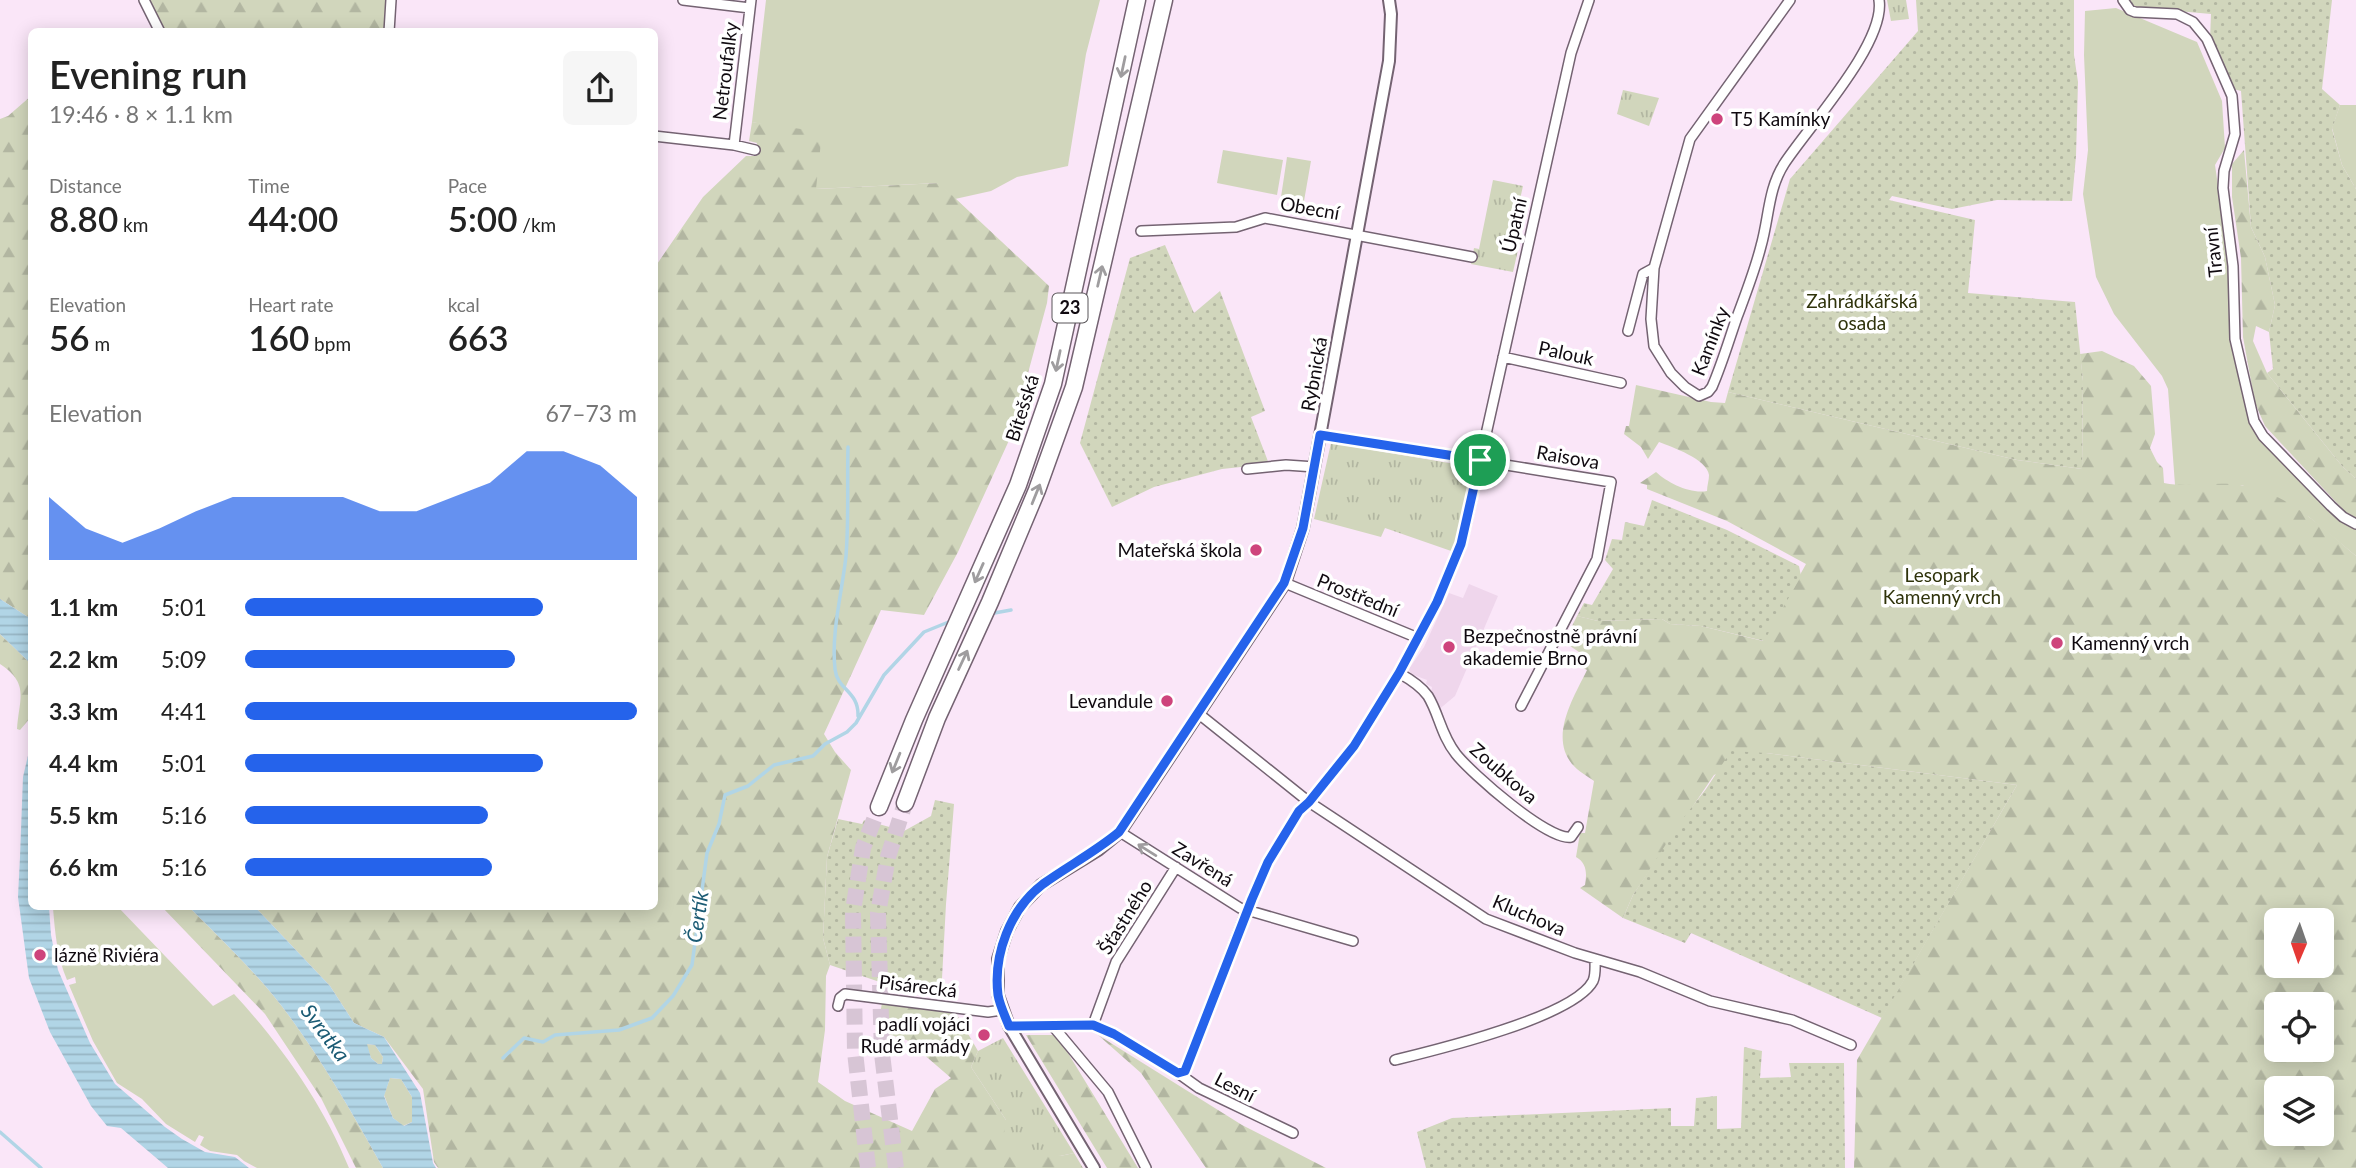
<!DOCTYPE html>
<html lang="en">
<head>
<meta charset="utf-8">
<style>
  :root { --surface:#fff; --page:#f6f6f6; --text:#222; --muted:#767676; --accent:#2563eb }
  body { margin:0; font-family:Lato,sans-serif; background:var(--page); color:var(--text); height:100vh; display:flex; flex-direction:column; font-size:26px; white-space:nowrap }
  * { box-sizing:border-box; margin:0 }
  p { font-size:23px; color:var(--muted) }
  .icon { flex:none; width:38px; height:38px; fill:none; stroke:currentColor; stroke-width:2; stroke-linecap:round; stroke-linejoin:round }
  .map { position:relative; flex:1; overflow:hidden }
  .details { position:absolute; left:28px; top:28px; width:630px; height:882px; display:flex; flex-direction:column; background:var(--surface); border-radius:10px; box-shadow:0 4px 18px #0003 }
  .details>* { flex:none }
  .needle { width:46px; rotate:182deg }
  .controls { position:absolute; left:2264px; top:908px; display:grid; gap:14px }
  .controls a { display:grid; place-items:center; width:70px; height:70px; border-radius:10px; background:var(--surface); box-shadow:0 4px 18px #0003; font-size:35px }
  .pin { position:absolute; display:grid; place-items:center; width:60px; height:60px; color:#fff; margin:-30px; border:4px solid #fff; border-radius:50%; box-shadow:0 2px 7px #0007 }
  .round { display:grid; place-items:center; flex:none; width:74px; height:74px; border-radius:10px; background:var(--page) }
  .overview { display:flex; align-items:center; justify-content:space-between; height:119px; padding:0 21px }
  h1 { font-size:38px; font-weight:600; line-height:52px }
  .figures { display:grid; grid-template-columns:repeat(3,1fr); gap:10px; height:119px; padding:7px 21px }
  .figures div { display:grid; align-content:center }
  .figures b { font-size:35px; font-weight:600 }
  .figures small { font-size:19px; font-weight:400 }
  .figures p { font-size:19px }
  .chart { height:196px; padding:14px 21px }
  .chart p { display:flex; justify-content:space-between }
  .chart svg { width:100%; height:126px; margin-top:7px; fill:var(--accent); opacity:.7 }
  ul { padding:0 21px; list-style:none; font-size:23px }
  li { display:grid; grid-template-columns:112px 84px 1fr; align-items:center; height:52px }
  li i { height:18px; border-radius:9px; background:var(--accent) }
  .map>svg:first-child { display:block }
  .built { fill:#efd6ec }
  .grass { fill:#d1d6bc }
  .forest { fill:url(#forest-firs); fill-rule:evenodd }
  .park { fill:url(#park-tufts) }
  .garden { fill:url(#garden-dots) }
  .water { fill:url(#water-rules); fill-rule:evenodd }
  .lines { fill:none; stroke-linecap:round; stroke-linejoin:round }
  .stream { stroke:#b1d5e6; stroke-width:3.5 }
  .trunk-tunnel { stroke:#d7c5d5; stroke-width:16; stroke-dasharray:16 8; stroke-linecap:butt }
  .minor-casing { stroke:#746372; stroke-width:12 }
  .tertiary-casing { stroke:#746372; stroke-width:14 }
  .trunk-casing { stroke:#746372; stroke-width:19 }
  .minor { stroke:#fff; stroke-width:9 }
  .tertiary { stroke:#fff; stroke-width:10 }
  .trunk { stroke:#fff; stroke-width:16 }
  .oneway { stroke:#9f9d9f }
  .route-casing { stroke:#fff; stroke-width:14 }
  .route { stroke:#2563eb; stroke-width:9 }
  .poi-dot { fill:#ce447c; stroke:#fff; stroke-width:2.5 }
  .labels { text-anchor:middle; stroke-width:7; stroke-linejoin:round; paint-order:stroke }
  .shield { fill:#fff; stroke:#585458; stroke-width:2 }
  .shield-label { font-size:18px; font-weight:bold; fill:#100a10 }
  .street-label { font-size:19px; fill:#100a10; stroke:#fff }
  .poi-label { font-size:19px; fill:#100a10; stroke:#fff; text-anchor:start }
  .park-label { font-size:19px; fill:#2f330b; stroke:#fff }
  .water-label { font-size:21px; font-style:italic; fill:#1b5b74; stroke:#fff }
</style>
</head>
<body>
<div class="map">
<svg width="2356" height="1168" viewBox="0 0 2356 1168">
  <defs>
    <pattern id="forest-firs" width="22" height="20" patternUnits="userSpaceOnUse" patternTransform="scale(1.75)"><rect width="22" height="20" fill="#d1d6bc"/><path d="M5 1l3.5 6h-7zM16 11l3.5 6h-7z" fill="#b2b6a1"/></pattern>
    <pattern id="park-tufts" width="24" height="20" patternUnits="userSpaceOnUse" patternTransform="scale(1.75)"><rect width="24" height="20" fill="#d1d6bc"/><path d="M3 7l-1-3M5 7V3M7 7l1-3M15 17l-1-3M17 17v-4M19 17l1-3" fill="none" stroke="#b2b6a1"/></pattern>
    <pattern id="garden-dots" width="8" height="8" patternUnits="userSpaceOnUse" patternTransform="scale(1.75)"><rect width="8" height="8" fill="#d1d6bc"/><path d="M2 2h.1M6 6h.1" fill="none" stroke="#b2b6a1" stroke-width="1.8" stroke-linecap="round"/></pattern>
    <pattern id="water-rules" width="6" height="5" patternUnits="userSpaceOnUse" patternTransform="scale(1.75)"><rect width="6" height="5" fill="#b1d5e6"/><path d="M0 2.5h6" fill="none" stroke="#97b6c4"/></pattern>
  </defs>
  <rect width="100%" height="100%" fill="#fae6f8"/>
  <path class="built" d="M1469,584L1498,596L1455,696L1437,711L1431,694L1432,687L1426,684L1427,680L1411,674L1409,669L1424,647L1449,593L1463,598Z"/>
  <path class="grass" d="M766,0H1100L1086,54L1068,166L1017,177L991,191L955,199L938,183L815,189L766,125L752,122Z
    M2116,8L2197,42L2222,101L2225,148L2215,165L2231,276L2232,341L2254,431L2341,520L2356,528V556L2309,517L2242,485H2175L2168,389L2162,376L2114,314L2096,277L2083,194L2088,150L2084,55L2085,11Z
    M2340,105H2356V189L2342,165L2332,128Z
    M1223,150L1283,160L1277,195L1217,183Z
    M1287,157L1311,161L1304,201L1281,197Z
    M55,907H118L213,1006L234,994C281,1045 323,1104 349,1168H257L244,1161L237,1155L210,1151L200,1145L204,1137L199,1135L195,1142L166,1124L142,1099L117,1083L93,1041L69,985L76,983L75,977L67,980C57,957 55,932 53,908Z
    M366,1044L375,1045L383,1057L382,1064H378L371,1058Z
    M390,1078L401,1079L412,1097V1122L403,1126L393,1118L384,1095Z"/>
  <path class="forest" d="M149,0H388L387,31L141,32L162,25Z
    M31,96V95V619L0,599V119L8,116Z
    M752,122L822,132L816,189L939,183L1049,286L1047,303L1011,436L958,552L924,615L881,610L824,734L835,752L851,770L827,857L823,938L830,965L826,976L825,1030L818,1082L845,1101L912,1131L935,1089L951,1078L907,1040L877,1031L882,1003L956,1013L978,1051L971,1067L1006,1120L1060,1156L1074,1153L1083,1168H438L434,1162L423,1089L384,1037L354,1023L330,986L255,907L654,906L655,267L703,197L746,156H755L757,143L749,141Z
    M2244,150L2251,227L2265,257L2275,305L2269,332L2256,326L2253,341L2267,373L2342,466L2356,479V520L2348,515L2265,426L2255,403L2243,337L2241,258L2232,197V164Z
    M2102,351L2134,366L2151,386L2155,434L2150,448L2157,462L2163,468L2164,483C2189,488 2215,481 2240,485C2284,490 2324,529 2356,556V1168H1854L1857,1060L2017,785L1766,753L1714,775L1633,895L1623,918L1580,888L1585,885C1587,874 1587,863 1576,857L1580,833H1585L1594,781C1587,776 1578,771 1572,764C1549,736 1574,697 1587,670L1577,665L1582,654L1564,642L1577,616L1598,621L1662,619L1670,624L1701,626L1763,641L1806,564L1727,521L1647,489V485L1640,483L1656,472C1668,483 1690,494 1707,491C1707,486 1709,480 1709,475C1707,459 1672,447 1659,442L1648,459L1641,447L1624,434L1626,426H1629L1636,385L1711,402L1725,403L1728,392L2017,460L2082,469L2083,381L2080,354ZM2277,920H2322V966H2277ZM2277,1004H2322V1050H2277ZM2277,1088H2322V1134H2277Z
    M0,634L28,661L31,669V717L20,730L17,729C19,698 30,684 0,664Z
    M162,907H189C224,942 261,977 290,1017C325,1065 354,1116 383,1168H356L321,1098L265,1014Z
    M1026,1035H1057L1138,1168H1107Z
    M1098,1035L1242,1125L1326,1168H1206L1141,1073Z"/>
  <path class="park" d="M1887,0H1906L1909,19L1891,21Z
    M1623,90L1659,98L1649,126L1617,114Z
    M1493,180L1523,186L1512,235L1521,237L1513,272L1471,264L1474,248L1479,249Z
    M1331,443L1473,467L1454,552L1385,528L1381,537L1314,519Z
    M1003,1038L1074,1153L1060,1156L1002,1147L1006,1120L971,1067L978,1051Z"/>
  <path class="garden" d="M1916,0H2074V55L2078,82L2076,156L2072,201L1997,200L1952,209L1892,196L1889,200L1975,220L1968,293L2075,302L2083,381L2082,469L2017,460L1728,392L1790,179L1918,31Z
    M2130,0H2332L2322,89L2340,105L2332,129L2342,165L2356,189V479L2342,466L2267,373L2273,369L2269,332L2275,305L2265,257L2251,227L2241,91L2229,88L2210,40L2211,14L2132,7Z
    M1165,245L1194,313L1220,291L1265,411L1251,417L1269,464L1222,469L1154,487L1112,507L1080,443L1130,258Z
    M1652,500L1727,530L1799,566L1801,576L1764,641L1701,626L1670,624L1662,619L1598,621L1577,616L1584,603L1592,605L1613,569L1605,560L1612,539L1622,540L1625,522L1644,526Z
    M1731,751L1766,753L2017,785L1882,1018L1691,933L1685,943L1623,918L1633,895L1681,821L1706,789Z
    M935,800L954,804L946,904L941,997L906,991L830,965L823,938L827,857L838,819L862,824L864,820L904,831L931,816Z
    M1744,1047L1762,1051L1760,1078L1791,1077L1789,1063H1844L1845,1168H1426L1417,1132L1452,1118L1671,1108V1126H1694L1696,1098L1717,1096V1129L1741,1128Z"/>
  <path class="water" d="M0,599L31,619V669L28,661L0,634Z
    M30,747L32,906L49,907L51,935L58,970L90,1043L115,1084L165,1127L182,1139L205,1152L235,1157L249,1168H168L121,1128L107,1126L91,1106L50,1032L29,978L18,897L20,857L23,777Z
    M189,907H255L330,986L354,1023L384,1037L420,1093L433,1163L436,1168H383C354,1116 325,1065 290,1017C261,977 224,942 189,907ZM367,1044L375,1045L383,1057L382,1064H378L371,1058ZM390,1078L401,1079L412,1097V1122L404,1126L393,1118L384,1096Z"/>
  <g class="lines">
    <path class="stream" d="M848,447C847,483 849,520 846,556C842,593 831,632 835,669C837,690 859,691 858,716
      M989,614L1011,610
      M503,1058L524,1038L543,1042L555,1035L619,1030L652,1018L673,996L692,965L707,853L719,824L725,795L748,786L774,765L813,756L825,744L847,732L856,723L884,675L924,632L951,621
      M0,1132L41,1168"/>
    <path class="trunk-tunnel" d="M868,1168L855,1052L853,911L863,848L879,807
      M896,1168L882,1054L878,913L888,857L905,803"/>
    <g class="minor-casing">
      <path id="minor" d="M144,0L160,32
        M683,0L750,8
        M1790,0L1690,139L1654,268L1651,319L1654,346L1671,373L1685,387L1699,396L1708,392L1712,387C1722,364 1729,340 1737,317C1746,293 1755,270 1761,246C1769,218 1768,189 1784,164C1808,127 1886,43 1879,0
        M2123,0L2130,10L2135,12L2177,14L2193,22L2207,39L2232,96L2235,134L2224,171L2223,188L2233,266L2235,339L2254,421L2263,436L2331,506L2343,517L2356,524
        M389,32L391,0
        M654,136L734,145L755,150
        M734,145L751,0
        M1141,231L1236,227L1265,218L1472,257
        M1628,331L1643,274L1654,268
        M1503,357L1621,383
        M1320,435L1611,482L1597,559L1521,706
        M1247,469L1286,465L1315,467
        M1285,583L1418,638
        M1399,673C1408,678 1421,686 1428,696C1439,714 1441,735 1456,754C1471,773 1548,841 1571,837L1578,827
        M1199,714L1309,802L1486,919L1575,953L1640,972L1710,1001L1792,1020L1851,1045
        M1120,832L1240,908L1353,941
        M838,1006L840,998L845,994L988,1012L1002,1010
        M1052,1025L1108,1092L1146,1168
        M1093,1025L1116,962L1176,867
        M1009,1026L1093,1025L1114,1034L1178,1073L1199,1088L1293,1133
        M1395,1060C1436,1050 1574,1017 1593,981C1596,974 1595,966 1595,959
        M1178,1073L1185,1071L1187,1066L1247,910L1268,862L1299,811L1309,802L1354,746L1399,673L1437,602L1461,544L1466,524L1571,53L1589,0"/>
    </g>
    <g class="tertiary-casing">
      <path id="tertiary" d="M1094,1168L1009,1026L998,995V959L1007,931L1020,907L1041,885L1098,850L1120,832L1285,583L1303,528L1389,61L1391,14L1389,0"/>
    </g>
    <g class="trunk-casing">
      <path id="trunk" d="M905,803L937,718L990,602L1037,490L1074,387L1164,0
        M879,807L914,720L1018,485L1053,384L1137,0"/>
    </g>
    <use href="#minor" class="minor"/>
    <use href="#tertiary" class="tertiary"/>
    <use href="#trunk" class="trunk"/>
  </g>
  <defs><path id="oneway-shaft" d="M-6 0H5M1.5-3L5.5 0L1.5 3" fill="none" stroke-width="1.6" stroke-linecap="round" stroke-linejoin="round" transform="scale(1.75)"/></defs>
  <g class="oneway">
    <use href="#oneway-shaft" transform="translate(1123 67) rotate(102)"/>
    <use href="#oneway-shaft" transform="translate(1100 276) rotate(-77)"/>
    <use href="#oneway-shaft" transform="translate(1058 361) rotate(102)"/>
    <use href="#oneway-shaft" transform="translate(1036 494) rotate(-68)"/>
    <use href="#oneway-shaft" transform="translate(979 573) rotate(114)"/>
    <use href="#oneway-shaft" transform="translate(963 660) rotate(-65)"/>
    <use href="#oneway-shaft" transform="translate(896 763) rotate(112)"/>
    <use href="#oneway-shaft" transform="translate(1147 850) rotate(-148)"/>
  </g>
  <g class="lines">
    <g class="route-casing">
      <path id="route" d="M1320,435L1480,460L1461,544L1437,602L1399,673L1354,746L1309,802L1299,811L1268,862L1252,899L1185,1071L1178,1073L1114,1034L1093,1025L1009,1026C1005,1016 1000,1006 998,995C993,955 1010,909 1043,884C1068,866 1095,852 1119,832L1284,583L1303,528Z"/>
    </g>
    <use href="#route" class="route"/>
  </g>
  <g class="poi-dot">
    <circle cx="1717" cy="119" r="7"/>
    <circle cx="1256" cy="550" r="7"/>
    <circle cx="2057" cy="643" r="7"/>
    <circle cx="1449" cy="647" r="7"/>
    <circle cx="1167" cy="701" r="7"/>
    <circle cx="40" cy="955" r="7"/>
    <circle cx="984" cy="1035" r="7"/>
  </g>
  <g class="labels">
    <rect class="shield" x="1052.5" y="293.5" width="35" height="29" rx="5"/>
    <g class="shield-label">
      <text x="1070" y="314">23</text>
    </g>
    <g class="street-label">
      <text transform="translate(725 71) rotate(-83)" y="7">Netroufalky</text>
      <text transform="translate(1310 208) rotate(10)" y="7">Obecní</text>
      <text transform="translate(1514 225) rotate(-77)" y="7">Úpatní</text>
      <text transform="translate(2213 252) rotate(-96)" y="7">Travní</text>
      <text transform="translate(1710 341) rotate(-69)" y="7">Kamínky</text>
      <text transform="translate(1566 353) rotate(12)" y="7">Palouk</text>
      <text transform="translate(1314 374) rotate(-80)" y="7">Rybnická</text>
      <text transform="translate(1022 408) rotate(-72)" y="7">Bítešská</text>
      <text transform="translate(1568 457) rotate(10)" y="7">Raisova</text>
      <text transform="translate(1358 595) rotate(22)" y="7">Prostřední</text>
      <text transform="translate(1504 773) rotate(41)" y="7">Zoubkova</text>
      <text transform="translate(1203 864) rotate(32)" y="7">Zavřená</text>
      <text transform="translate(1529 915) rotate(23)" y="7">Kluchova</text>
      <text transform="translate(1125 917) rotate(-58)" y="7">Šťastného</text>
      <text transform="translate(918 986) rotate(7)" y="7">Pisárecká</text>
      <text transform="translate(1235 1087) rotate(27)" y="7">Lesní</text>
    </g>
    <g class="poi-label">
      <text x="1731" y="126">T5 Kamínky</text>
      <text x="1242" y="557" text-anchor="end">Mateřská škola</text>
      <text x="1463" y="643">Bezpečnostně právní<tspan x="1463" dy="22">akademie Brno</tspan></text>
      <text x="2071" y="650">Kamenný vrch</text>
      <text x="1153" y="708" text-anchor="end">Levandule</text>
      <text x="54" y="962">lázně Riviéra</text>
      <text x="970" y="1031" text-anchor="end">padlí vojáci<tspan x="970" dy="22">Rudé armády</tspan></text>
    </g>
    <g class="park-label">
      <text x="1862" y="308">Zahrádkářská<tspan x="1862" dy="22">osada</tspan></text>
      <text x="1942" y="582">Lesopark<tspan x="1942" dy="22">Kamenný vrch</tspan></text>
    </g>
    <g class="water-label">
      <text transform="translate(698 917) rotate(-82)" y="7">Čertík</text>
      <text transform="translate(325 1033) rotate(53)" y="7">Svratka</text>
    </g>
  </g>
</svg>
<div class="controls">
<a><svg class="needle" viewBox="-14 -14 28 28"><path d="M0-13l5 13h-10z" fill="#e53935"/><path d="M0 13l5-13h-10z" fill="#767676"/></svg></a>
<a><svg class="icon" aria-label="locate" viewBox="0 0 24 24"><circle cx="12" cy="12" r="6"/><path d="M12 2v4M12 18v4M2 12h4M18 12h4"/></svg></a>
<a><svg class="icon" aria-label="layers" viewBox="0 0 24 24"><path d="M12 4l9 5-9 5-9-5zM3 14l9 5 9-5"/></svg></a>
</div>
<div class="pin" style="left:1480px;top:460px;background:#1e9e55"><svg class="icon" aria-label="arrive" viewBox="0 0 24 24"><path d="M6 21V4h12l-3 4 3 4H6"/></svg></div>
<section class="details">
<div class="overview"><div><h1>Evening run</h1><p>19:46 · 8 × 1.1 km</p></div><a class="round"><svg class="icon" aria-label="share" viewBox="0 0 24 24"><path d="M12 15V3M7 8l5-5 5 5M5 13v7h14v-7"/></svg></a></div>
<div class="figures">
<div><p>Distance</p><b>8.80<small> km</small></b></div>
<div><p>Time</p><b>44:00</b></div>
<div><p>Pace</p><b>5:00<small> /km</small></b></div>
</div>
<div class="figures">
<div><p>Elevation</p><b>56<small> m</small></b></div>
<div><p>Heart rate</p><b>160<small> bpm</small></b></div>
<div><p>kcal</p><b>663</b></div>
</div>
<div class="chart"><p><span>Elevation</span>67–73 m</p>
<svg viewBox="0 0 160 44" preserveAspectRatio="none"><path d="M0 44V22L10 33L20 38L30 33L40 27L50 22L60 22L70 22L80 22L90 27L100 27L110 22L120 17L130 6L140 6L150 11L160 22V44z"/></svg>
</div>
<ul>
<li><b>1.1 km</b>5:01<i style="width:76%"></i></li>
<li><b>2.2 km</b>5:09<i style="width:69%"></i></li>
<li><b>3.3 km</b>4:41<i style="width:100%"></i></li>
<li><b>4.4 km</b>5:01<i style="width:76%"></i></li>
<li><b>5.5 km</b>5:16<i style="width:62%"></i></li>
<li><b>6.6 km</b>5:16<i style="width:63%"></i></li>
</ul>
</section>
</div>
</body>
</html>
